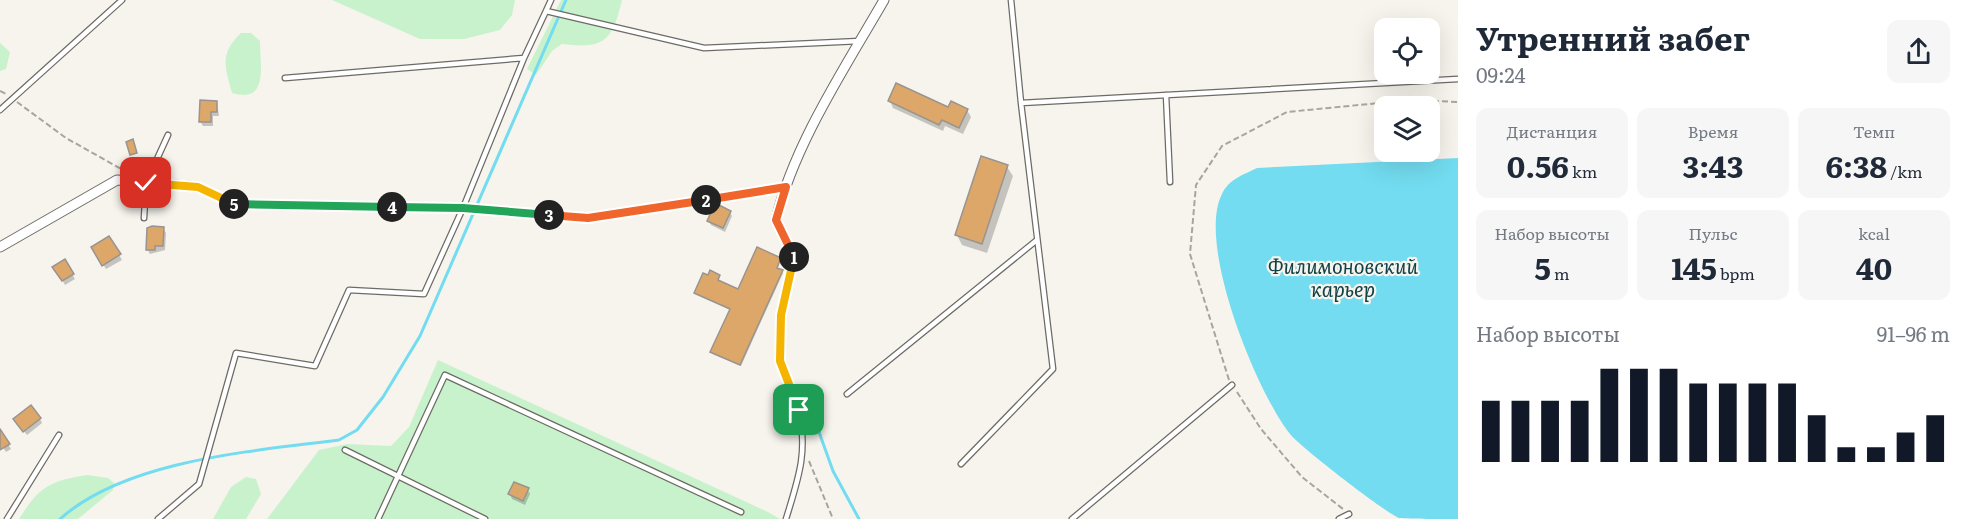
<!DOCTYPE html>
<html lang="ru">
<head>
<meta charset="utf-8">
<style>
  :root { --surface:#fff; --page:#f6f6f7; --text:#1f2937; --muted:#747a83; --accent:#111827 }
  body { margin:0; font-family:Literata,serif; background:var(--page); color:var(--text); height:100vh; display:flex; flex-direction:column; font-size:22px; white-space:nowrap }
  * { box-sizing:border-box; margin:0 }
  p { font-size:20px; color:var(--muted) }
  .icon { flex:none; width:33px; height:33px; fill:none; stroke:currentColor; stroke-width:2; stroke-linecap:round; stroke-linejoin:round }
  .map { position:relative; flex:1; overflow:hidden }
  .drawer { display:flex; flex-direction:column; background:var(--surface); width:510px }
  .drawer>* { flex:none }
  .tools { position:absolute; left:1374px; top:18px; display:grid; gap:12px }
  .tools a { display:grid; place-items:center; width:66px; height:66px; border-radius:12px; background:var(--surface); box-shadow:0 6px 24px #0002; font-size:30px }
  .pin { position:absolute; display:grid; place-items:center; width:51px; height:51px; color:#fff; margin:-26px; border-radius:12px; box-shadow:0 3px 9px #0006 }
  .km { position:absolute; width:30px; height:30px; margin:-15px; border-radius:50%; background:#222; color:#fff; font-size:16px; line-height:30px; text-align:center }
  .round { display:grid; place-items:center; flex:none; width:63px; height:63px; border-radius:12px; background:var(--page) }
  .head { display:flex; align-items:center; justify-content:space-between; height:102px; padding:0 18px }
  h1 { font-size:33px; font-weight:700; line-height:45px }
  .metrics { display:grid; grid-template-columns:repeat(3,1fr); gap:9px; height:102px; padding:6px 18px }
  .metrics div { display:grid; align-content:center; border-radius:12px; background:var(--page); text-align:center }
  .metrics b { font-size:30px; font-weight:700 }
  .metrics small { font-size:16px; font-weight:400 }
  .metrics p { font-size:16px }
  .chart { height:168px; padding:12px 18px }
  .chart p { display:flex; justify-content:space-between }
  .chart svg { width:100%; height:108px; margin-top:6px; stroke:var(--accent); stroke-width:6 }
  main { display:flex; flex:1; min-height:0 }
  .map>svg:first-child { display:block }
  .green { fill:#c8f2cc }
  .water { fill:#73dcf0 }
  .shadow { fill:#0003 }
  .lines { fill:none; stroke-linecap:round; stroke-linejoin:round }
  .stream { stroke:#73dcf0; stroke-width:3 }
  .building { fill:#dea76a; stroke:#99948f; stroke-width:1.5 }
  .service-casing { stroke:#6e6b66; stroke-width:7 }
  .minor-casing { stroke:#6e6b66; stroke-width:11 }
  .path { stroke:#a7a5a0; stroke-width:2; stroke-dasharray:6 3; stroke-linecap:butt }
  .service { stroke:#fff; stroke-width:4.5 }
  .minor { stroke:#fff; stroke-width:9 }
  .split-1-casing { stroke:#fff; stroke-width:12 }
  .split-2-casing { stroke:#fff; stroke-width:12 }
  .split-3-casing { stroke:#fff; stroke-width:12 }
  .split-4-casing { stroke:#fff; stroke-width:12 }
  .split-5-casing { stroke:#fff; stroke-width:12 }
  .split-6-casing { stroke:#fff; stroke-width:12 }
  .split-1 { stroke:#f5b400; stroke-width:8 }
  .split-2 { stroke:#f0652b; stroke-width:8 }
  .split-3 { stroke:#f0652b; stroke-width:8 }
  .split-4 { stroke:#22a559; stroke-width:8 }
  .split-5 { stroke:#22a559; stroke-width:8 }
  .split-6 { stroke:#f5b400; stroke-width:8 }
  .labels { text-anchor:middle; stroke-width:4.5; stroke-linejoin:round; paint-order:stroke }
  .water-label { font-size:20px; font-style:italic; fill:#0f4149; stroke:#f7f4ed }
</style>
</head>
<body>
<main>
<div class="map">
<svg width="1458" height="519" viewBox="0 0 1458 519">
  <rect width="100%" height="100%" fill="#f7f4ed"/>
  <path class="green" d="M332,0H515L512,15L500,30L464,39H420Z
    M561,0H622C612,42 604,49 562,44L552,51L536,75L527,69Z
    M241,33H251L260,41C260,66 269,104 232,93C225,66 219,54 241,33Z
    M0,43L10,52L6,69L0,71Z
    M438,360L768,512L780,519H267L319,450L347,444L391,446L409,427Z
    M87,475L108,478L114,483L113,490L78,519H19C39,487 49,481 87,475Z
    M246,477L256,479L261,494L246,519H213L231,487Z"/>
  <path class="water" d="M1458,158V519C1444,519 1411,519 1399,518C1386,513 1299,446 1290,434C1257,393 1196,244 1222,194C1229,179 1243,175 1257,168Z"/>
  <path class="shadow" d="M890,101L967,110L971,117L963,134L945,126L943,131L893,108Z
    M217,102L219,116H213V126H203L200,121Z
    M1007,167L1013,176L987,253L962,245L957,235Z
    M730,212L732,216L725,232L711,225L709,221Z
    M163,228L166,233L165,250L150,254L147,249Z
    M109,238L122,260L106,269L93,248Z
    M780,259L777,270L783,273L741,366L713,354L731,310L697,294L719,276L718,282L738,291Z
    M64,261L75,279L65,285L55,267Z
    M40,419L42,423L27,435L18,424Z
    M1,433L11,449L6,452L0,443Z
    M528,490L530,494L525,505L512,499L510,494Z"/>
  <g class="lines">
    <path class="stream" d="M819,432L833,471L859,519
      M60,519C126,460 253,451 339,440L357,430L383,397L420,336L566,0"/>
  </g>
  <path class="building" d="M896,83L948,107L951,101L968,109L959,128L942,120L939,125L888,101Z
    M200,100L217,101V112H211V122H199Z
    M133,139L137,153L130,155L126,142Z
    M981,156L1008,165L982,244L955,235Z
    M715,203L731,211L723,228L707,221Z
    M152,226L164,227L163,246H155V250H146L147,228Z
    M109,236L121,254L102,266L91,247Z
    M757,247L781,258L777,268L783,270L740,365L710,352L730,309L694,293L703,273L708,275L710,270L720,275L718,280L738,289Z
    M65,259L74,274L62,281L52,267Z
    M31,405L41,418L23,432L13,419Z
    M0,429L10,444L0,450Z
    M514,482L529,488L523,501L508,494Z"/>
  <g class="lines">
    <g class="service-casing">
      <path id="service" d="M1011,0L1021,103L1458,79
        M546,11L551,0
        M524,58L463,208L588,218L786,187
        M285,78L524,58L546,11L704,48L860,41
        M1166,95L1170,182
        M0,110L122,0
        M144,218L146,183L168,135
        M776,220L795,259C787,292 777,324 780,359C782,377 795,393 799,411C808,454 798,479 786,519
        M847,394L1037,240
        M345,450L485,519
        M961,464L1053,369L1021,103
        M7,519L59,435
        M158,519L199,484L236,353L315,366L349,290L424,294L463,208L229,204L198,187
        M378,519L445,375L741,512
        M1072,519L1232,385
        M1339,519L1349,514"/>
    </g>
    <g class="minor-casing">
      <path id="minor" d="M776,220C793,146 846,66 884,0
        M0,247L117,180L198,187"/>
    </g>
    <path class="path" d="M0,91L8,95
      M17,102L66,138L123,170
      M1229,380L1190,254L1196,185L1222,146L1287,112L1410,100L1458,102
      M1237,392L1261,429L1302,477L1343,509
      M809,461L833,519"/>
    <use href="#service" class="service"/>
    <use href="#minor" class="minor"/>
  </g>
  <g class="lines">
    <g class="split-1-casing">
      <path id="split-1" d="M794,257L781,315L780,361L799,410"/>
    </g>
    <g class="split-2-casing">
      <path id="split-2" d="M706,200L786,187L776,220L794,257"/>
    </g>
    <g class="split-3-casing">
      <path id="split-3" d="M549,215L588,218L706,200"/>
    </g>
    <g class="split-4-casing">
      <path id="split-4" d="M392,207L463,208L549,215"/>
    </g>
    <g class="split-5-casing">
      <path id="split-5" d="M234,204L392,207"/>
    </g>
    <g class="split-6-casing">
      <path id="split-6" d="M146,183L198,187L234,204"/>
    </g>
    <use href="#split-1" class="split-1"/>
    <use href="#split-2" class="split-2"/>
    <use href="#split-3" class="split-3"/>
    <use href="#split-4" class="split-4"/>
    <use href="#split-5" class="split-5"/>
    <use href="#split-6" class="split-6"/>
  </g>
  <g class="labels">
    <g class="water-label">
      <text x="1343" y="274">Филимоновский<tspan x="1343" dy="23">карьер</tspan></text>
    </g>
  </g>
</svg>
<div class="tools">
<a><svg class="icon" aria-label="locate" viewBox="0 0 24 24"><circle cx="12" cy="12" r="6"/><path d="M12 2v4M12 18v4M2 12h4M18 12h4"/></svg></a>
<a><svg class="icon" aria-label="layers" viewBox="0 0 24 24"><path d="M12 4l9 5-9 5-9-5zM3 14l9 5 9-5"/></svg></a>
</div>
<div class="pin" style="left:799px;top:410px;background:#1e9e55"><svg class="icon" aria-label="arrive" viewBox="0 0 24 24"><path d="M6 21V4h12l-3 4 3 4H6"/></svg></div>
<div class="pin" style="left:146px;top:183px;background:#d93025"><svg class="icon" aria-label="check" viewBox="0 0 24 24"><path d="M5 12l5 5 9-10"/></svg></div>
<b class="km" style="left:794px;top:257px">1</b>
<b class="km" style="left:706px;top:200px">2</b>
<b class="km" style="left:549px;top:215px">3</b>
<b class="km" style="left:392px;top:207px">4</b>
<b class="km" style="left:234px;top:204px">5</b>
</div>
<section class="drawer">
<div class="head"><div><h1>Утренний забег</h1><p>09:24</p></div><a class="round"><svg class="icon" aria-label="share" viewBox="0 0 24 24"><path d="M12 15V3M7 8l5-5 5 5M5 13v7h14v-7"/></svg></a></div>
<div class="metrics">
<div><p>Дистанция</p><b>0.56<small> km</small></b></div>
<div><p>Время</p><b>3:43</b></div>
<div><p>Темп</p><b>6:38<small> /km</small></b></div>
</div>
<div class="metrics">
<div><p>Набор высоты</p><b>5<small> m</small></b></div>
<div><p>Пульс</p><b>145<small> bpm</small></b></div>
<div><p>kcal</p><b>40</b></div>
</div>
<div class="chart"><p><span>Набор высоты</span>91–96 m</p>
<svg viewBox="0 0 160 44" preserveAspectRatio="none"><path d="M5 44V19M15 44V19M25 44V19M35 44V19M45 44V6M55 44V6M65 44V6M75 44V12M85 44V12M95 44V12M105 44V12M115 44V25M125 44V38M135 44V38M145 44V32M155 44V25"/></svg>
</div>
</section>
</main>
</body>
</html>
